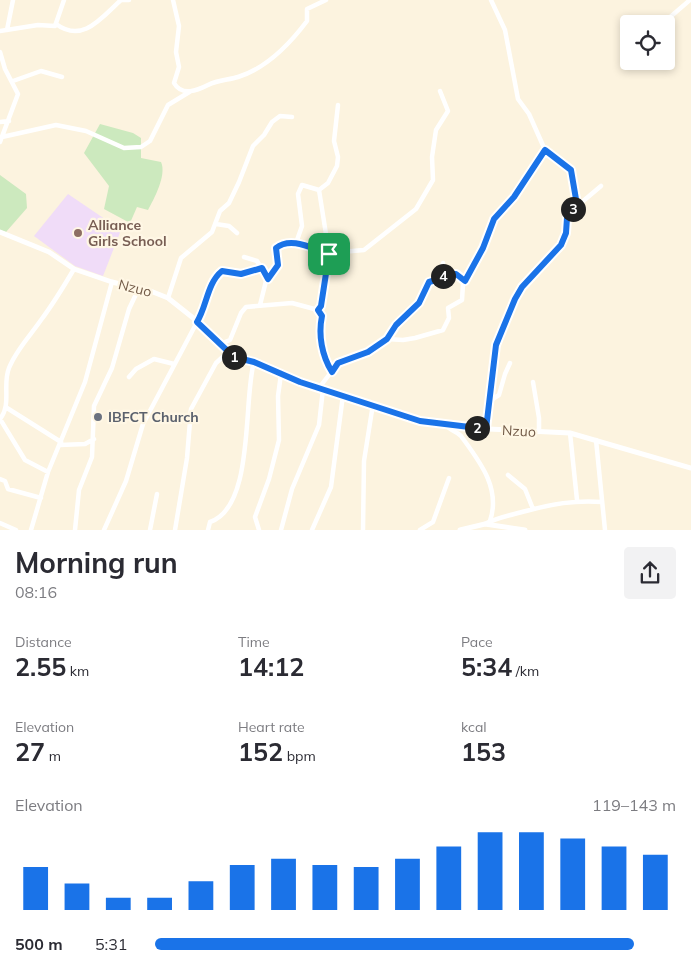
<!DOCTYPE html>
<html lang="en">
<head>
<meta charset="utf-8">
<style>
  :root { --surface:#fff; --page:#f2f2f3; --text:#2b2b33; --muted:#7c7c81; --accent:#1a73e8 }
  body { margin:0; font-family:Mulish,sans-serif; background:var(--page); color:var(--text); height:100vh; display:flex; flex-direction:column; font-size:19px; white-space:nowrap }
  * { box-sizing:border-box; margin:0 }
  p { font-size:16px; color:var(--muted) }
  .icon { flex:none; width:28px; height:28px; fill:none; stroke:currentColor; stroke-width:2; stroke-linecap:round; stroke-linejoin:round }
  .map { position:relative; height:530px; overflow:hidden }
  .drawer { display:flex; flex-direction:column; background:var(--surface); flex:1 }
  .drawer>* { flex:none }
  .tools { position:absolute; left:620px; top:15px; display:grid; gap:10px }
  .tools a { display:grid; place-items:center; width:55px; height:55px; border-radius:5px; background:var(--surface); box-shadow:0 2px 8px #0003; font-size:25px }
  .pin { position:absolute; display:grid; place-items:center; width:42px; height:42px; color:#fff; margin:-21px; border-radius:10px; box-shadow:0 2px 8px #0006 }
  .km { position:absolute; width:25px; height:25px; margin:-12px; border-radius:50%; background:#222; color:#fff; font-size:14px; line-height:25px; text-align:center }
  .round { display:grid; place-items:center; flex:none; width:52px; height:52px; border-radius:5px; background:var(--page) }
  .summary { display:flex; align-items:center; justify-content:space-between; height:85px; padding:0 15px }
  h1 { font-size:28px; font-weight:700; line-height:38px }
  .figures { display:grid; grid-template-columns:repeat(3,1fr); gap:8px; height:85px; padding:5px 15px }
  .figures div { display:grid; align-content:center }
  .figures b { font-size:25px; font-weight:700 }
  .figures small { font-size:14px; font-weight:400 }
  .figures p { font-size:14px }
  .chart { height:140px; padding:10px 15px }
  .chart p { display:flex; justify-content:space-between }
  .chart svg { width:100%; height:90px; margin-top:5px; stroke:var(--accent); stroke-width:6 }
  ul { padding:0 15px; list-style:none; font-size:16px }
  li { display:grid; grid-template-columns:80px 60px 1fr; align-items:center; height:38px }
  li i { height:12px; border-radius:6px; background:var(--accent) }
  .map>svg:first-child { display:block }
  .education { fill:#f0dcf8 }
  .green { fill:#cce9be }
  .lines { fill:none; stroke-linecap:round; stroke-linejoin:round }
  .minor { stroke:#fff; stroke-width:4.5 }
  .tertiary { stroke:#fff; stroke-width:5 }
  .route-casing { stroke:#fff; stroke-width:10 }
  .route { stroke:#1a73e8; stroke-width:6 }
  .education-dot { fill:#8d6e63; stroke:#fff7e5; stroke-width:2 }
  .worship-dot { fill:#6b7280; stroke:#fff7e5; stroke-width:2 }
  .labels { text-anchor:middle; stroke-width:4.5; stroke-linejoin:round; paint-order:stroke }
  .education-label { font-size:14px; font-weight:bold; fill:#785e54; stroke:#fff7e5; text-anchor:start }
  .street-label { font-size:14px; fill:#725a47; stroke:#fff7e5 }
  .worship-label { font-size:14px; font-weight:bold; fill:#5b616d; stroke:#fff7e5; text-anchor:start }
</style>
</head>
<body>
<div class="map">
<svg width="691" height="530" viewBox="0 0 691 530">
  <rect width="100%" height="100%" fill="#fcf3df"/>
  <path class="education" d="M68,194L121,230L103,276L75,266L34,236Z"/>
  <path class="green" d="M100,124L133,133L141,138V158L161,162C167,175 154,199 148,210L137,207L130,223L104,209L109,186L84,153Z
    M0,175L26,194L27,208L6,232L0,230Z"/>
  <g class="lines">
    <path class="minor" d="M173,0L179,26L176,52L179,67L174,83C182,97 198,90 208,85C218,80 228,80 238,77C267,68 289,45 307,21V9L326,0
      M491,0L505,30L518,99L529,114L545,150L571,170L577,205
      M56,24C83,44 102,17 121,0H129
      M662,24L690,0
      M7,30L13,0
      M0,31L38,25L55,26L64,0
      M0,52L5,69L18,94L0,142
      M13,81L41,71L62,77
      M0,122L9,121
      M2,137L56,125L86,131L124,148L141,147L150,141L168,105L191,91
      M319,190L328,183L337,166L338,157L334,141L338,105
      M216,224L229,226L237,233
      M329,254L296,243L302,226L298,194L302,185L319,190L329,253
      M244,257L257,261L268,279
      M443,276L441,270L443,263
      M168,298L181,258L212,232L220,211L229,203L239,182L253,146L264,135L272,122L280,116L292,117
      M260,305L266,281L278,265L276,248L285,243L295,242
      M318,310L322,317C318,335 322,356 332,372
      M387,339L396,325L419,303L429,282L456,274L465,281
      M220,344L230,340L241,313L246,307L292,303L318,310L321,306L329,253L364,250L416,209L433,180L432,157L436,130L448,111L440,91
      M129,377L136,369L154,359L174,364
      M533,382L539,418V432
      M319,388L338,363L369,351L387,339L403,340L415,338L443,330L449,318L448,308L462,300L463,284L483,248L494,219L514,197L545,150
      M491,400L499,395L505,374L510,363
      M7,408L61,442
      M0,419C12,404 2,385 9,368C16,350 30,336 41,320C53,304 64,286 74,269
      M0,419L25,460L48,472
      M446,425C450,431 457,431 461,436C480,462 501,488 490,521
      M487,429L496,345L515,299L522,287L564,240L569,213L601,186
      M570,433L577,500
      M596,440L605,530
      M60,445L85,444L94,439
      M508,475L525,489L533,509
      M0,479L5,481L8,489L41,498
      M0,523L16,530
      M485,524C498,517 512,515 526,511C552,504 574,500 602,502
      M31,530L48,472L85,382L112,282
      M75,530L79,490L92,457L94,406L112,368L129,309L138,290
      M104,530L126,481L143,424L205,307L211,286L222,271L241,274L262,268
      M150,530L157,494
      M175,530L187,458L191,409L216,363L227,353
      M208,530L210,522C255,507 243,399 254,362
      M259,530L255,517L269,479L279,440L278,396L281,374
      M281,530L292,489L319,425L323,389
      M312,530L331,487L343,395
      M363,530L364,461L373,404
      M420,530L433,522L449,478"/>
    <path class="tertiary" d="M0,232L49,252L74,269L112,282L153,292L168,298L197,321L227,353L300,382L420,421L467,428L570,433L691,468
      M460,530L485,524L525,530"/>
  </g>
  <g class="lines">
    <g class="route-casing">
      <path id="route" d="M545,150L571,170L577,205L567,218L566,233L561,245L522,287L515,299L496,345L486,429L420,421L300,382L254,362L234,357L197,322C207,306 207,283 222,271L241,274L262,268L268,279L278,265L276,248C290,237 309,247 324,252L329,254L321,306L318,310L322,316C318,335 322,356 332,372L338,363L368,352L387,339L396,325L419,303L429,282L456,274L465,281L483,248L494,219L514,197Z"/>
    </g>
    <use href="#route" class="route"/>
  </g>
  <circle class="education-dot" cx="78" cy="233" r="5"/>
  <circle class="worship-dot" cx="98" cy="417" r="5"/>
  <g class="labels">
    <g class="education-label">
      <text x="88" y="230">Alliance<tspan x="88" dy="16">Girls School</tspan></text>
    </g>
    <g class="street-label">
      <text transform="translate(135 288) rotate(14)" y="5">Nzuo</text>
      <text transform="translate(519 431) rotate(3)" y="5">Nzuo</text>
    </g>
    <g class="worship-label">
      <text x="108" y="422">IBFCT Church</text>
    </g>
  </g>
</svg>
<div class="tools">
<a><svg class="icon" aria-label="locate" viewBox="0 0 24 24"><circle cx="12" cy="12" r="6"/><path d="M12 2v4M12 18v4M2 12h4M18 12h4"/></svg></a>
</div>
<div class="pin" style="left:329px;top:254px;background:#1e9e55"><svg class="icon" aria-label="arrive" viewBox="0 0 24 24"><path d="M6 21V4h12l-3 4 3 4H6"/></svg></div>
<b class="km" style="left:234px;top:357px">1</b>
<b class="km" style="left:477px;top:428px">2</b>
<b class="km" style="left:573px;top:209px">3</b>
<b class="km" style="left:443px;top:276px">4</b>
</div>
<section class="drawer">
<div class="summary"><div><h1>Morning run</h1><p>08:16</p></div><a class="round"><svg class="icon" aria-label="share" viewBox="0 0 24 24"><path d="M12 15V3M7 8l5-5 5 5M5 13v7h14v-7"/></svg></a></div>
<div class="figures">
<div><p>Distance</p><b>2.55<small> km</small></b></div>
<div><p>Time</p><b>14:12</b></div>
<div><p>Pace</p><b>5:34<small> /km</small></b></div>
</div>
<div class="figures">
<div><p>Elevation</p><b>27<small> m</small></b></div>
<div><p>Heart rate</p><b>152<small> bpm</small></b></div>
<div><p>kcal</p><b>153</b></div>
</div>
<div class="chart"><p><span>Elevation</span>119–143 m</p>
<svg viewBox="0 0 160 44" preserveAspectRatio="none"><path d="M5 44V23M15 44V31M25 44V38M35 44V38M45 44V30M55 44V22M65 44V19M75 44V22M85 44V23M95 44V19M105 44V13M115 44V6M125 44V6M135 44V9M145 44V13M155 44V17"/></svg>
</div>
<ul>
<li><b>500 m</b>5:31<i style="width:92%"></i></li>
</ul>
</section>
</body>
</html>
